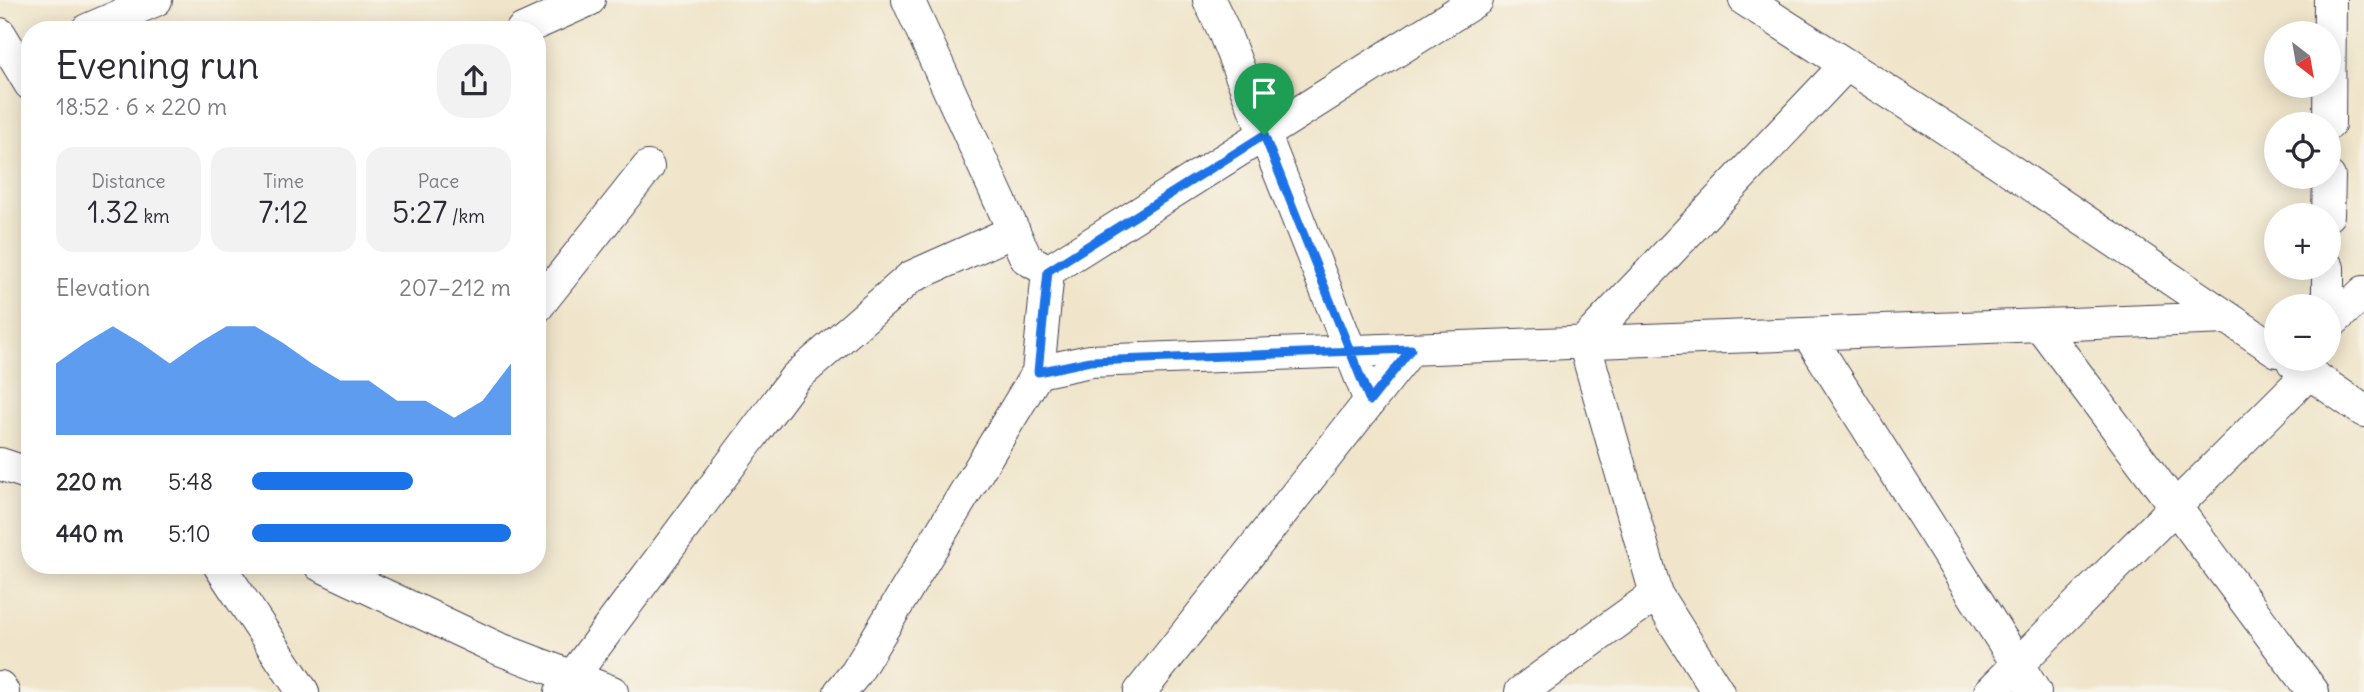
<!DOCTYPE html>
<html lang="en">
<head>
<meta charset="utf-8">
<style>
  :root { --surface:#fff; --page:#f2f2f3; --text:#2b2b33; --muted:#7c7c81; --accent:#1a73e8 }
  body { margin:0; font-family:Delius,sans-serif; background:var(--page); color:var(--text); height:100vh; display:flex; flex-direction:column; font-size:26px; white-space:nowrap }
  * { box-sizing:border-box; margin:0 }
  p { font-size:23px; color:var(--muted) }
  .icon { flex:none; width:38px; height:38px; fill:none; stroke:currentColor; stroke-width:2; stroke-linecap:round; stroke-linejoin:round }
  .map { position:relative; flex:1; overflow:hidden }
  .drawer { position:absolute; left:21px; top:21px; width:525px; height:553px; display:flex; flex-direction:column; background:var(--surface); border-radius:28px; box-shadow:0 4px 18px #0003 }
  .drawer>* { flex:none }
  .needle { width:46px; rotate:149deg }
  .fabs { position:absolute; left:2264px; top:21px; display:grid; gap:14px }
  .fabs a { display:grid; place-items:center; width:77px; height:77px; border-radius:50%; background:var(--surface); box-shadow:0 4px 18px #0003; font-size:35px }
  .pin { position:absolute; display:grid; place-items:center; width:60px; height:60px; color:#fff; margin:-72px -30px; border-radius:50% 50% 50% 0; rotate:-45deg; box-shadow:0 0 7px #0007 }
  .pin .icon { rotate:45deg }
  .round { display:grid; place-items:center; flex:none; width:74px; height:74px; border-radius:28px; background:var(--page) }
  .overview { display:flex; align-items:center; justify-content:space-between; height:119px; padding:0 35px }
  h1 { font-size:38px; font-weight:600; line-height:52px }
  .figures { display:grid; grid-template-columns:repeat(3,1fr); gap:10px; height:119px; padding:7px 35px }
  .figures div { display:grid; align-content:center; border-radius:18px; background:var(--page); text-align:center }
  .figures b { font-size:30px; font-weight:600 }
  .figures small { font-size:19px; font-weight:400 }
  .figures p { font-size:19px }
  .chart { height:196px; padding:14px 35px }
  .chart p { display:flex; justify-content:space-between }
  .chart svg { width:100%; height:126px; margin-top:7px; fill:var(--accent); opacity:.7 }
  ul { padding:0 35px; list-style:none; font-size:23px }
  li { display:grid; grid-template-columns:112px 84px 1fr; align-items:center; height:52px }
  li i { height:18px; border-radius:9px; background:var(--accent) }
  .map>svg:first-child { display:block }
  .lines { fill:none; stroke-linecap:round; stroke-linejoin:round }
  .minor-casing { stroke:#413f50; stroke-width:34 }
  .minor { stroke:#fff; stroke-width:32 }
  .route-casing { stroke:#fff; stroke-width:14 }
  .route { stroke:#1a73e8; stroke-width:9 }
</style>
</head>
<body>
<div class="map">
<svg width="2364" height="692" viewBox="0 0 2364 692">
  <rect width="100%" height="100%" fill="#f7f3e8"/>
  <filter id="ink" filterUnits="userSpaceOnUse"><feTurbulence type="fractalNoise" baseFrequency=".0143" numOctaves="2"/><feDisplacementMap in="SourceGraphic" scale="14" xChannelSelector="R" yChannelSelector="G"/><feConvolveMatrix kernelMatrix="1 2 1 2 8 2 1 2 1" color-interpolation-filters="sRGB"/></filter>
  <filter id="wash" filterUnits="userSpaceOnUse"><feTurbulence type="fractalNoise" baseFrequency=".00686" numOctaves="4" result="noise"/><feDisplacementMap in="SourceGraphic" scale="28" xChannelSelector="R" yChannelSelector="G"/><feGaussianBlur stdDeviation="1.57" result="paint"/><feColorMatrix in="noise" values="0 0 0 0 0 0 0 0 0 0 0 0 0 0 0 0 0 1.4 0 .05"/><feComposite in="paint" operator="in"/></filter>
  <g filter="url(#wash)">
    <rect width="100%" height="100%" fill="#f0e5ca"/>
  </g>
  <g filter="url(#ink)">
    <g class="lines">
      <g class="minor-casing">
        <path id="minor" d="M908,0L1026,258L1048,271
          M1209,0L1222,27L1370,401
          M1745,0L1998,162L2277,351
          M87,30L156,0
          M522,30L589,0
          M0,34L30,84
          M2329,124L2330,0
          M2328,215L2329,177
          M2328,306V268
          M537,307L648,167
          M2040,325L2313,692
          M2329,325L2364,292
          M1808,334L2035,692
          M2293,362L2364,411
          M1038,372L1090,361L2228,318
          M0,464L30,474
          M219,565L303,692
          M320,565L497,648L612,692
          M0,687L3,692
          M561,692L795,378L911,277L1014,231
          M840,692L856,673L1038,372L1048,271L1477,0
          M1140,692L1411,349
          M1521,692L1656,594
          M1718,692L1656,594L1584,342L1846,65
          M1990,692L2309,373"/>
      </g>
      <use href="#minor" class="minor"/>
    </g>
  </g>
  <g class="lines" filter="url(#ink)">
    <g class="route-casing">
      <path id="route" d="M1264,135L1370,401L1411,349L1090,361L1038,372L1048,271L1264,135"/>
    </g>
    <use href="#route" class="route"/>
  </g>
</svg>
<div class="fabs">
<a><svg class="needle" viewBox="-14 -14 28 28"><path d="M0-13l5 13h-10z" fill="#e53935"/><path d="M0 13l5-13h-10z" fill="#7c7c81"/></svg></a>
<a><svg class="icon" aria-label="locate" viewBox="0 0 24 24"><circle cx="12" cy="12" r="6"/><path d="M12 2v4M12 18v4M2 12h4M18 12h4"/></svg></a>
<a>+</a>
<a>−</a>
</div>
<div class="pin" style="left:1264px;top:135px;background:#1e9e55"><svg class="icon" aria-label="arrive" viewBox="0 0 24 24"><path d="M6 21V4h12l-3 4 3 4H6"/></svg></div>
<section class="drawer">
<div class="overview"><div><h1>Evening run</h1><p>18:52 · 6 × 220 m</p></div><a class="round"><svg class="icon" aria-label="share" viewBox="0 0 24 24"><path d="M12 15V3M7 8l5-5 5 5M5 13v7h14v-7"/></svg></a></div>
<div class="figures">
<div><p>Distance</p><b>1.32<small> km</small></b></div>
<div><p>Time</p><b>7:12</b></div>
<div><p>Pace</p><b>5:27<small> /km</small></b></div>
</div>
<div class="chart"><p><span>Elevation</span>207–212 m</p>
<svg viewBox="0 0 160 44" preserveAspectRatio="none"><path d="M0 44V19L10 12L20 6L30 12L40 19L50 12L60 6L70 6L80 12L90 19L100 25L110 25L120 32L130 32L140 38L150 32L160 19V44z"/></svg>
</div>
<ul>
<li><b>220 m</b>5:48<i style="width:62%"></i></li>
<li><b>440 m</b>5:10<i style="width:100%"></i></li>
</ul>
</section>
</div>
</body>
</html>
